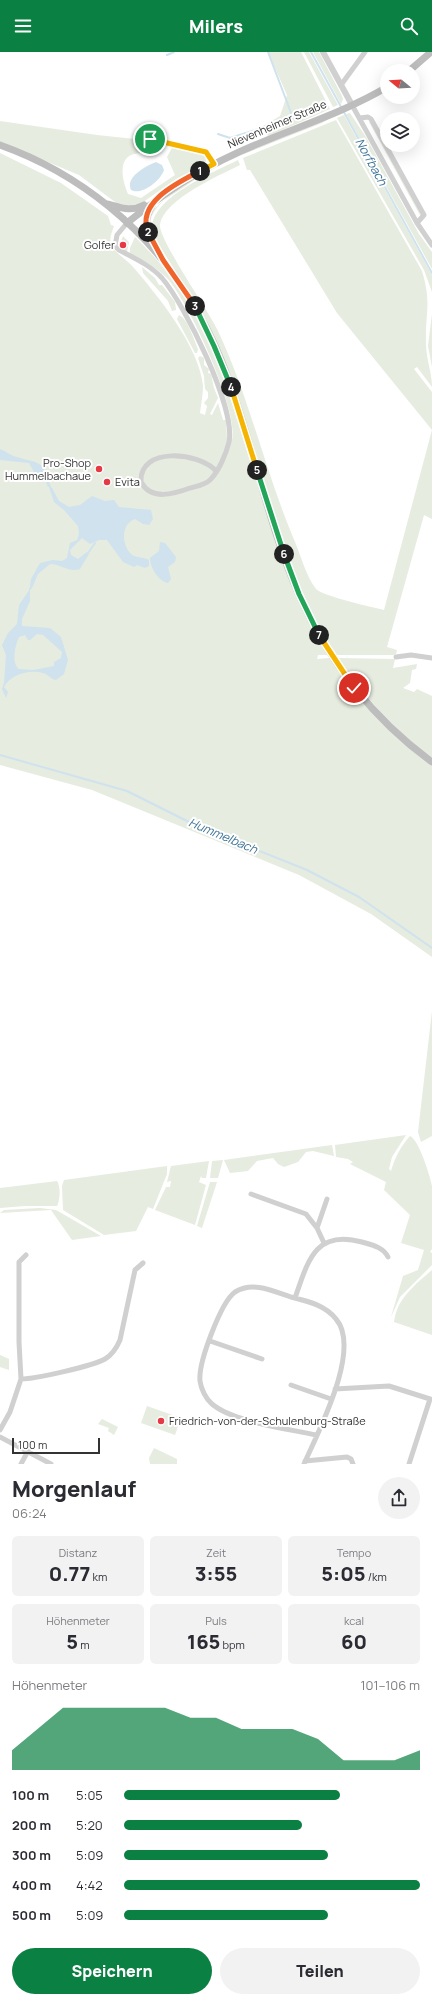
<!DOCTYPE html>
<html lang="de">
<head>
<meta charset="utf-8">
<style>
  :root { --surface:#fff; --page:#f2f2f3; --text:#2b2b33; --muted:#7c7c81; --accent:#0b8043 }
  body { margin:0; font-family:Manrope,sans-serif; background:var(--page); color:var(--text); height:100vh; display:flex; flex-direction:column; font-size:15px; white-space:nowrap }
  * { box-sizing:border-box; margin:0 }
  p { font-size:13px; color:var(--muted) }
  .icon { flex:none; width:22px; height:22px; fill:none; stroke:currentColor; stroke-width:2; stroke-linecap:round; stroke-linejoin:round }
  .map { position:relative; height:1412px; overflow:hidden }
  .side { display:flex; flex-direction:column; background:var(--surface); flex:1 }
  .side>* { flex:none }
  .needle { width:26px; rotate:288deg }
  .controls { position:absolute; left:380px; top:12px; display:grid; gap:8px }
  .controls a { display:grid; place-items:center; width:40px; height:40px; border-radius:50%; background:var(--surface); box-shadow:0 4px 16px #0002; font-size:20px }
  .scale { position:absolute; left:12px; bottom:10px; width:88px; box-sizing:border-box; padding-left:4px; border:2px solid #333; border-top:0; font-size:11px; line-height:14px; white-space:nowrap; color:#333; -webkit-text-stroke:3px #fff; paint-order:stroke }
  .pin { position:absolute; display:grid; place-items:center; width:34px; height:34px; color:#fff; margin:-17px; border:2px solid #fff; border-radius:50%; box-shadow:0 1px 4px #0007 }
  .km { position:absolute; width:20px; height:20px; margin:-10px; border-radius:50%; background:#222; color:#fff; font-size:11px; line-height:20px; text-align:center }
  .round { display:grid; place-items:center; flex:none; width:42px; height:42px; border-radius:21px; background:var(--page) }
  .summary { display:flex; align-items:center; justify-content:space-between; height:68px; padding:0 12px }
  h1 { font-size:22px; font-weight:800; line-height:30px }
  .figures { display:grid; grid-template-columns:repeat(3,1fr); gap:6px; height:68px; padding:4px 12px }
  .figures div { display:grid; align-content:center; border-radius:6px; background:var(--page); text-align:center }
  .figures b { font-size:20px; font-weight:800 }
  .figures small { font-size:11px; font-weight:400 }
  .figures p { font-size:11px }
  .chart { height:112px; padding:8px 12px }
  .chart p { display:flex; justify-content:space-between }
  .chart svg { width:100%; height:72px; margin-top:4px; fill:var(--accent); opacity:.7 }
  .button { display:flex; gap:8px; margin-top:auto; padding:8px 12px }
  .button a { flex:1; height:46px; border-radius:24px; background:var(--accent); color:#fff; font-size:16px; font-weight:800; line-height:46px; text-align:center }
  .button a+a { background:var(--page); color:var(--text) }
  ul { padding:0 12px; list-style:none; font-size:13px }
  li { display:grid; grid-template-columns:64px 48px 1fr; align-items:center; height:30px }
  li i { height:10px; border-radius:5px; background:var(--accent) }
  header { display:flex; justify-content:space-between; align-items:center; height:52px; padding:0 12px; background:var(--accent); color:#fff; font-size:18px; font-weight:800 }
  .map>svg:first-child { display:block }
  .green { fill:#e6ecdf }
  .water { fill:#cfe2ee; fill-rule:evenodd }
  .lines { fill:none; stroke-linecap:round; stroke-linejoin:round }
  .stream { stroke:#cfe2ee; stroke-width:2 }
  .minor { stroke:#d0d0d0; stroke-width:5 }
  .tertiary { stroke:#d0d0d0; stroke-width:6 }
  .secondary { stroke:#bdbdbd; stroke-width:7 }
  .split-1-casing { stroke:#fff; stroke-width:8 }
  .split-2-casing { stroke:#fff; stroke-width:8 }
  .split-3-casing { stroke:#fff; stroke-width:8 }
  .split-4-casing { stroke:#fff; stroke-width:8 }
  .split-5-casing { stroke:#fff; stroke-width:8 }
  .split-6-casing { stroke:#fff; stroke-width:8 }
  .split-7-casing { stroke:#fff; stroke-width:8 }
  .split-8-casing { stroke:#fff; stroke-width:8 }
  .split-1 { stroke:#f5b400; stroke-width:5 }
  .split-2 { stroke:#f0652b; stroke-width:5 }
  .split-3 { stroke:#f0652b; stroke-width:5 }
  .split-4 { stroke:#22a559; stroke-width:5 }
  .split-5 { stroke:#f5b400; stroke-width:5 }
  .split-6 { stroke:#22a559; stroke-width:5 }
  .split-7 { stroke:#22a559; stroke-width:5 }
  .split-8 { stroke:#f5b400; stroke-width:5 }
  .poi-dot { fill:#e63946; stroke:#fff; stroke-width:1.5 }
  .labels { text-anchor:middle; stroke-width:4; stroke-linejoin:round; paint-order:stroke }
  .street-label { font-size:11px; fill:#333; stroke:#fff }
  .poi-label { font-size:11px; fill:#333; stroke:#fff; text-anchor:end }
  .water-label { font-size:12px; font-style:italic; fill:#3f7597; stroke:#fff }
</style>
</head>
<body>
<header><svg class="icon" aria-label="menu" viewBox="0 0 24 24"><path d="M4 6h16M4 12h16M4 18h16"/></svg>Milers<svg class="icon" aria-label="search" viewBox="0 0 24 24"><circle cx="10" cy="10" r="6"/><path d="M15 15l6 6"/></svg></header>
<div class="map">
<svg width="432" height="1412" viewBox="0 0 432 1412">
  <rect width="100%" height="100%" fill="#fff"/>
  <path class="green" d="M268,0H301L330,57L269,84L256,78L280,64L287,43Z
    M304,0H309L338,53L333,55Z
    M313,0H319L342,44L343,47L341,52Z
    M350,61L366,85L419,182L432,200V217L346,62Z
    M344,63L432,223V240L424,218L337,66Z
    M330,66L322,71L244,102V101Z
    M336,68L422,219C432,253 425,260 426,292C426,307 432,320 432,335L417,315L414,317L432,340V378L337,261L250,118H247L243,106Z
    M0,69L97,83L144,88L146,90C143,106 137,98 128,105C118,113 124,133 128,142L141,146L175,123L167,105L172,96L201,101L205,104L206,109L204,113L176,127L139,153L133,155L119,153L79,123L0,90Z
    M369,70H371L422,163L421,165Z
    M0,101L61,131L108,164L111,173L114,174C112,180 109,186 111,192C115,202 128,208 134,216C158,244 200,296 203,334C203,343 201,352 200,361L205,363L207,354L204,351L208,346V340L205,337L204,324L198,306L200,304L204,306V313L209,317L208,321L211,322L214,336L218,346L210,362L212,363L218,351L223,368H226L227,386L232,388C240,360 187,246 166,225C155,215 144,208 130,202V196L135,185C220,265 233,366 270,470C275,485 283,499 289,514C302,544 315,573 328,603H318L317,607L330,606C360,648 391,683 432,714V905L371,862L299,823L92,738L0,713Z
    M238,108L240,113C218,124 165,147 160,172C157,185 208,258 217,277C250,346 265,420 295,490C301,504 306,524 316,537C322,544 372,555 384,558L432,378V467L424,463L387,595L397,598L396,602L394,603H335L317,572L293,519L199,256L150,179L149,176L152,174C155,144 214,120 238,108Z
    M208,119V120C191,130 152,149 150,171L148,170L153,158L163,149Z
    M123,184L129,190L127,200L122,198L119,194Z
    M142,215L155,226L159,233H162L175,250L176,258L172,259L168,249L143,221Z
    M432,262V315L428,294Z
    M179,263C188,267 194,288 198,297L197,301H195L177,267Z
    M337,606L395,607L393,616L417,612L416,617L412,618L410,631L403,636L414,640L417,637L432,644V707C394,677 365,645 337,606Z
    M432,959V1084L421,1090L418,1080Z
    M406,1083L392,1105L389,1117L391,1119C395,1105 401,1094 410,1084C419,1088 430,1124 432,1134C432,1154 432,1177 432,1197L430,1200L432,1201V1213L400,1245L391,1265L403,1224L418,1218L424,1198L401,1191L410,1163L384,1138L386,1130L350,1112L353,1110L348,1107L336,1105L335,1093Z
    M332,1093L334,1104L313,1099L306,1100L298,1110L284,1115L278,1112L273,1106L257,1109L248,1119L230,1121L224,1108Z
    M223,1108L218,1126H210L212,1109Z
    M209,1109L206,1126H202L201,1124L199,1130L206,1133L195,1173L155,1158L166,1135H170L171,1129L167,1130L171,1114Z
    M167,1114V1122L153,1157L148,1155L136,1179L104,1183L63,1158L62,1134L64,1128Z
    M57,1129C61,1135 60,1148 57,1154H25L0,1156V1136Z
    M210,1130H217L202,1176L197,1174Z
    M40,1156L56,1158L101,1184L72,1188L51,1158L0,1161L4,1158Z
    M432,1218V1283L394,1270C397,1246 415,1233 432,1218Z
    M0,1303L9,1307V1318L0,1315Z
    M147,1354L181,1366L175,1383L141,1371Z
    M102,1367L118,1375L114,1383L108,1379L109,1376L98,1372Z
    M154,1396L177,1407V1412H150L149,1406Z"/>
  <path class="water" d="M156,110L162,113L164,118C161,128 142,144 131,138C125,125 146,114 156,110Z
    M0,397C6,399 11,404 17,405C39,412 43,407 50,433L48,435L46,430L38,427L29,411L0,408Z
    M52,436L59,449L69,455L80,453L92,444L105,449L114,448L119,455L151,458L153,467L149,473L143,472L135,467C120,472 121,496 134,504C139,506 144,505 149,508V514L145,516L137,513L134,515L123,510L107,488H99L90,492L82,486L70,498L71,503L78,507L87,500L89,502L80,517C68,521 62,512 50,512L38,522L33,534H30L31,527L40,511L53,508L62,509L67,506L70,491L77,488L79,482L78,474L64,458L54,450L50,438Z
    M160,490L165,491L176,505L175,510L168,515L171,527L168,531C158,529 150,515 150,506L159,499Z
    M30,537V549L22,567V574L50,576L61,585L68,608L64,622L56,628C50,627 48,622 43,621C29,617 10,623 4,635L8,640L6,646L2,637L4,631L6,603L2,593L8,581L17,572L19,553ZM37,582L43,583L62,600L61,606L54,610V614L33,618L19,617C11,611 15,594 19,585L25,583L28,588H30Z"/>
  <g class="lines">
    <path class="stream" d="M311,0L432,221
      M167,3L174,0
      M218,82L230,86L293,66L268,0
      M49,433L51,437
      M88,501L95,491
      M30,537L32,534
      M0,703L127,739L195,773L307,818L359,845L432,896"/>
    <path class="minor" d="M341,33L365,0
      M352,53L417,171L432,193
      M360,66L368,65L371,67L424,163L417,171
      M141,86L203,98L208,101L214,112
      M127,171L117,183L115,194L119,198C134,206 150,213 162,226C185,253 236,356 229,390C226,402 219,419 210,428C205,433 197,434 190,436C174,442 151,449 141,430C139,394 199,400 216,419
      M396,605L411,603L432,606
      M251,1142L306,1162L317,1176L324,1191
      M317,1176L327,1147
      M295,1246C308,1209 315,1177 362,1190C372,1193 383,1195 388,1205
      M210,1289L262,1307
      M21,1327C35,1327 93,1314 105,1307C112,1303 117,1295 120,1288L135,1218L143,1211
      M291,1333L331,1347
      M335,1337L389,1334L430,1347L409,1412
      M0,1378L10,1360L21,1327L19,1290V1210L26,1203
      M0,1385L51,1412
      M305,1409L347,1405L351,1407L353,1412
      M21,1412L28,1399
      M304,1412C318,1380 362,1297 336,1267C325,1253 307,1249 291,1245C273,1239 253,1229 235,1240C221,1250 198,1311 200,1329C201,1337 206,1347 212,1352C233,1370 289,1377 316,1383"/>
    <path class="tertiary" d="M323,0L352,53"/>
    <path class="secondary" d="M409,19L431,0
      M0,93C79,121 148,177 191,249C215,286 230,329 243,371C261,429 275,488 299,543C329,610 373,667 432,710
      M108,152C122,156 131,160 144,153
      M152,154C142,170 147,181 156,195
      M127,171C163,142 195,120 237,101C286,78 340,63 387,35"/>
  </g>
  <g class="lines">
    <g class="split-1-casing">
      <path id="split-1" d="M150,87L206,100L214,112L200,119"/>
    </g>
    <g class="split-2-casing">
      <path id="split-2" d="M148,180C136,150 179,130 200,119"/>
    </g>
    <g class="split-3-casing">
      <path id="split-3" d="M148,180L163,208L195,254"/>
    </g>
    <g class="split-4-casing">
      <path id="split-4" d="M195,254L214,294L231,335"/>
    </g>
    <g class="split-5-casing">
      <path id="split-5" d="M231,335L257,418"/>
    </g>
    <g class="split-6-casing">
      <path id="split-6" d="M257,418L284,502"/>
    </g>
    <g class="split-7-casing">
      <path id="split-7" d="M284,502L299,542L319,583"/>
    </g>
    <g class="split-8-casing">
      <path id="split-8" d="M319,583L354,636"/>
    </g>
    <use href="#split-1" class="split-1"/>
    <use href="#split-2" class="split-2"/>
    <use href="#split-3" class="split-3"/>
    <use href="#split-4" class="split-4"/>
    <use href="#split-5" class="split-5"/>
    <use href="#split-6" class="split-6"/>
    <use href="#split-7" class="split-7"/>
    <use href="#split-8" class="split-8"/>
  </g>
  <g class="poi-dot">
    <circle cx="123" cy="193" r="4"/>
    <circle cx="99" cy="417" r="4"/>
    <circle cx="107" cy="430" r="4"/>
    <circle cx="161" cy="1369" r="4"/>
  </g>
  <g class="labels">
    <g class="street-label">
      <text transform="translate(277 72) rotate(-23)" y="4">Nievenheimer Straße</text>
    </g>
    <g class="poi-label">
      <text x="115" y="197">Golfer</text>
      <text x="91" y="415">Pro-Shop<tspan x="91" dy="13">Hummelbachaue</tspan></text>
      <text x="115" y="434" text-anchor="start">Evita</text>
      <text x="169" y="1373" text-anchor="start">Friedrich-von-der-Schulenburg-Straße</text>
    </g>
    <g class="water-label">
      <text transform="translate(371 110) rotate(61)" y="4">Norfbach</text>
      <text transform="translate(223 784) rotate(23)" y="4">Hummelbach</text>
    </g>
  </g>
</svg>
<div class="controls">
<a><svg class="needle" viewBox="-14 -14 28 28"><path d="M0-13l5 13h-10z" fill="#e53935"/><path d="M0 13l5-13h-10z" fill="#7c7c81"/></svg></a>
<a><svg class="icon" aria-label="layers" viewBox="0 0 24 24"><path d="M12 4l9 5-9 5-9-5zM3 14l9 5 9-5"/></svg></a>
</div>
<div class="scale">100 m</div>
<div class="pin" style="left:150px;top:87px;background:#1e9e55"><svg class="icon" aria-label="arrive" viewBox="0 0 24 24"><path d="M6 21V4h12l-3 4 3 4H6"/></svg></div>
<div class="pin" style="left:354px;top:636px;background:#d93025"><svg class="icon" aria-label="check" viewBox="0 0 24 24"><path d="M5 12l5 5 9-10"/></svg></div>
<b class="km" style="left:200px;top:119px">1</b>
<b class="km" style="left:148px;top:180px">2</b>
<b class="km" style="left:195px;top:254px">3</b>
<b class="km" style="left:231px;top:335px">4</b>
<b class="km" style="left:257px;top:418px">5</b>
<b class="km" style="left:284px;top:502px">6</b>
<b class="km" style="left:319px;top:583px">7</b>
</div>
<section class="side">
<div class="summary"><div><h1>Morgenlauf</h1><p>06:24</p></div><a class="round"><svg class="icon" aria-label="share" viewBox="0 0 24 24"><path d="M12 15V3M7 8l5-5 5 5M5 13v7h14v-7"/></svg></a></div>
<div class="figures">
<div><p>Distanz</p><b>0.77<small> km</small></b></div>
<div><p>Zeit</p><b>3:55</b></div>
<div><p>Tempo</p><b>5:05<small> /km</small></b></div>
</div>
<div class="figures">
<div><p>Höhenmeter</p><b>5<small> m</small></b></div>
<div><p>Puls</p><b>165<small> bpm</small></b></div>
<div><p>kcal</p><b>60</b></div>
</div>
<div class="chart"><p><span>Höhenmeter</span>101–106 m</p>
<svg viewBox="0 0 160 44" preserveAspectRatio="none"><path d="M0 44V32L10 19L20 6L30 6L40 6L50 6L60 6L70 12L80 12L90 19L100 19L110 19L120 25L130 38L140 38L150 38L160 32V44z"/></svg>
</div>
<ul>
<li><b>100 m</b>5:05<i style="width:73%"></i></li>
<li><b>200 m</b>5:20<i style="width:60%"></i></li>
<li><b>300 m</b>5:09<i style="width:69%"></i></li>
<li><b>400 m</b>4:42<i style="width:100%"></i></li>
<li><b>500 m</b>5:09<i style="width:69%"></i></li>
</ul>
<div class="button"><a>Speichern</a><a>Teilen</a></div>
</section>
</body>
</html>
